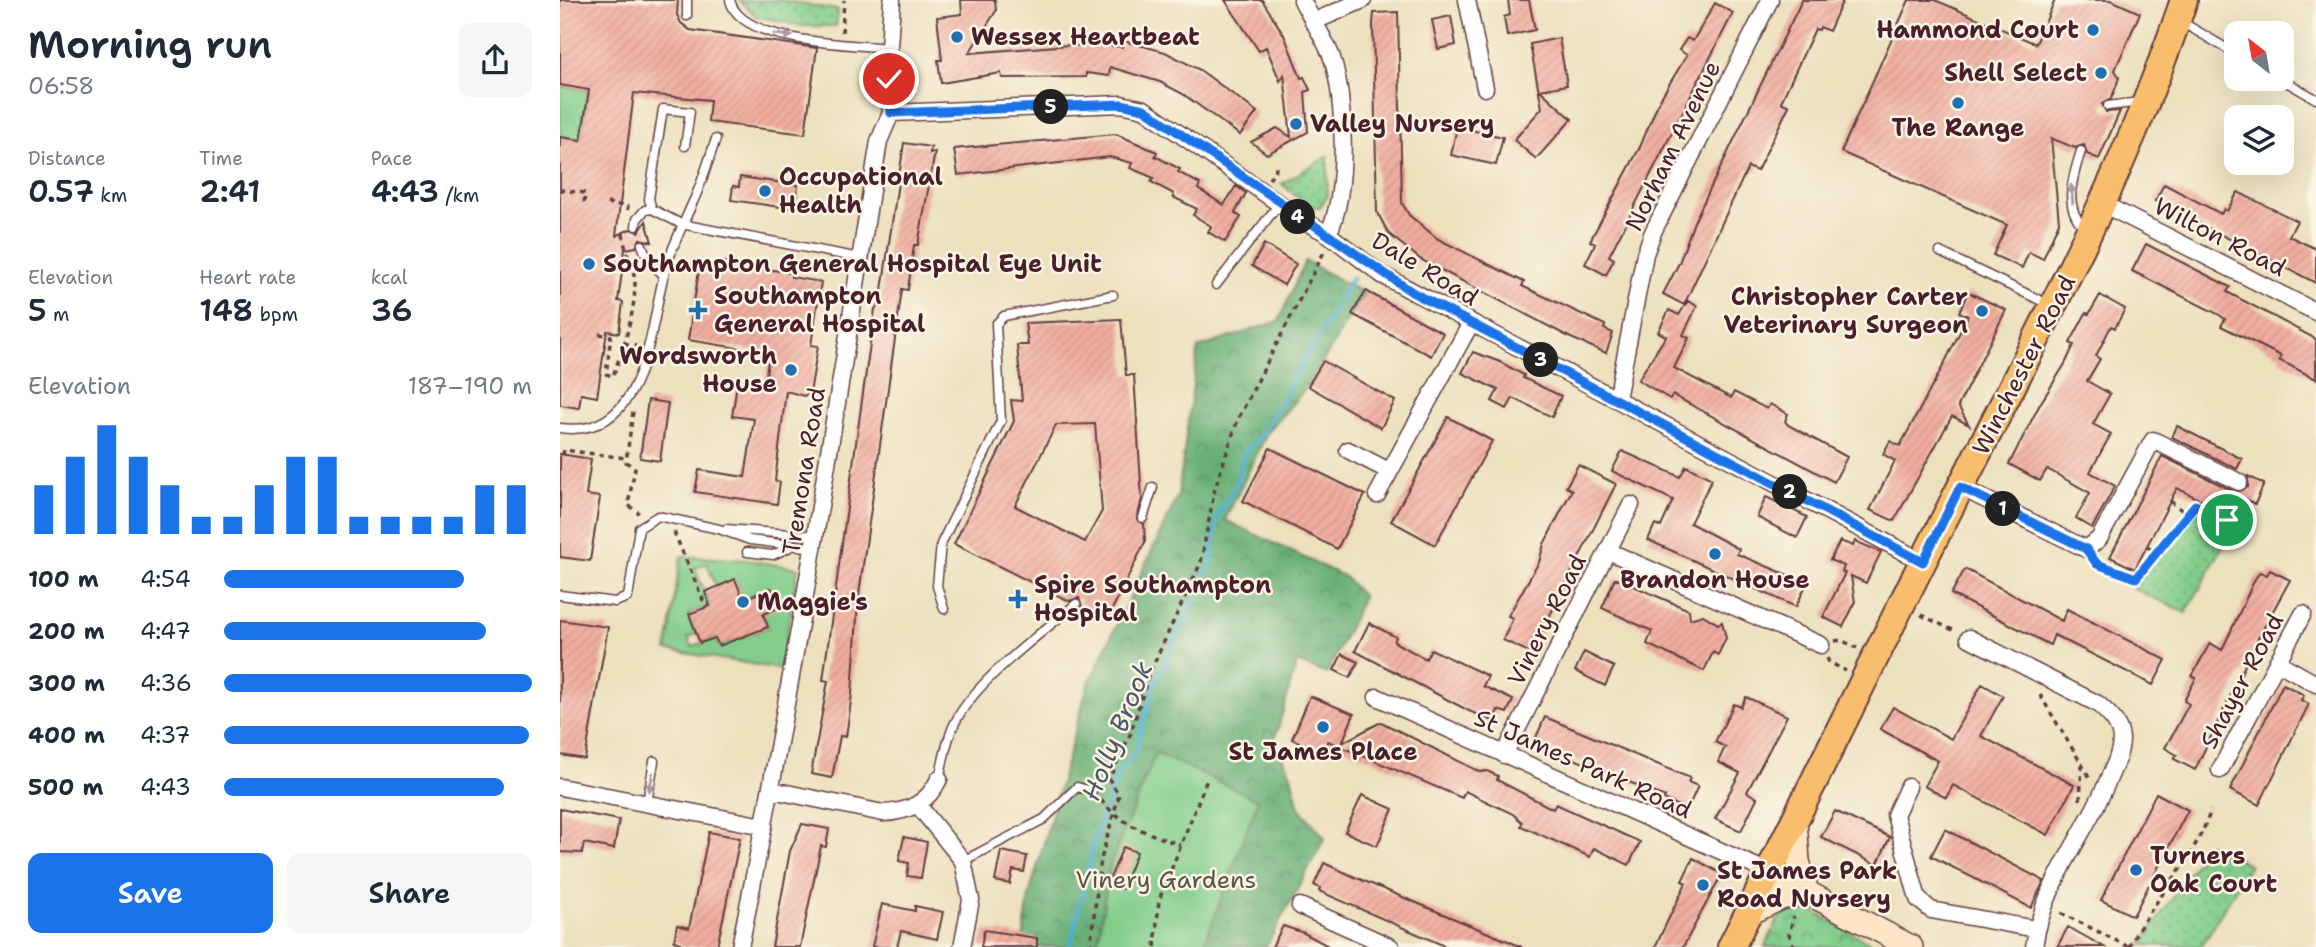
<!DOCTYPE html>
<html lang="en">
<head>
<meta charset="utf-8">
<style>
  :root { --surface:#fff; --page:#f6f6f7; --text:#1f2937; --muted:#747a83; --accent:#1a73e8 }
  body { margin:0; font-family:"Shantell Sans",sans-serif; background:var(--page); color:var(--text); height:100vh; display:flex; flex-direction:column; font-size:26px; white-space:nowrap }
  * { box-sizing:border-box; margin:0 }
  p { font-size:23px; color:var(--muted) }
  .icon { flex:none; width:38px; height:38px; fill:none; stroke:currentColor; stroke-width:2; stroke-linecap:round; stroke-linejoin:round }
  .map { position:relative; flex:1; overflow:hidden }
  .panel { display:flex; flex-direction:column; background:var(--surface); width:560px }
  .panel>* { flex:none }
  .needle { width:46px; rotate:329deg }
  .buttons { position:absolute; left:1664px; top:21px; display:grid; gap:14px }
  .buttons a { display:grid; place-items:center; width:70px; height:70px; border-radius:14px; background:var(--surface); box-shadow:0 7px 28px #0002; font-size:35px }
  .pin { position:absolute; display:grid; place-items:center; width:60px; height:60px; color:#fff; margin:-30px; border:4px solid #fff; border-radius:50%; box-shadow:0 2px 7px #0007 }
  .km { position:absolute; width:35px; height:35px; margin:-18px; border-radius:50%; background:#222; color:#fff; font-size:19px; line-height:35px; text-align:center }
  .round { display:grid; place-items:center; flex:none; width:74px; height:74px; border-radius:14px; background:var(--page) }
  .summary { display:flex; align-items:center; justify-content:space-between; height:119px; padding:0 28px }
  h1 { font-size:38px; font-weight:600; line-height:52px }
  .figures { display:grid; grid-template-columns:repeat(3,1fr); gap:10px; height:119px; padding:7px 28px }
  .figures div { display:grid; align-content:center }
  .figures b { font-size:30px; font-weight:600 }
  .figures small { font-size:19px; font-weight:400 }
  .figures p { font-size:19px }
  .chart { height:196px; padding:14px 28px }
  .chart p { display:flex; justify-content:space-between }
  .chart svg { width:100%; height:126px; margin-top:7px; stroke:var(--accent); stroke-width:6 }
  .cta { display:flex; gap:14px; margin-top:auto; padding:14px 28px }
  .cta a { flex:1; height:80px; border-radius:14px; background:var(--accent); color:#fff; font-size:28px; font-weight:600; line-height:80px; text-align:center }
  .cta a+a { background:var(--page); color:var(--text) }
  ul { padding:0 28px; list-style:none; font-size:23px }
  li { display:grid; grid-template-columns:112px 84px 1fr; align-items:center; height:52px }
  li i { height:18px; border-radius:9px; background:var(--accent) }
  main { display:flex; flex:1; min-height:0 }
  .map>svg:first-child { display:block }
  .grass { fill:url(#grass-dots); stroke:#66765b; stroke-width:2 }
  .forest { fill:url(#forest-crowns); stroke:#5a6851; stroke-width:2 }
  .park { fill:url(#park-crowns); stroke:#66765b; stroke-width:2 }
  .garden { fill:#82cd8b; stroke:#66765b; stroke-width:2; fill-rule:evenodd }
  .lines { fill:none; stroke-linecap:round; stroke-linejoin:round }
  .stream { stroke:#4baeca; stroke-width:5 }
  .building { fill:url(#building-hatch); fill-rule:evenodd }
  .lane-casing { stroke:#623c41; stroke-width:11 }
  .street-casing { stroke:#623c41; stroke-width:19 }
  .secondary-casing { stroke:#623c41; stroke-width:26 }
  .primary-casing { stroke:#623c41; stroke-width:30 }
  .path { stroke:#623c41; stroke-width:3.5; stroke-dasharray:5 5; stroke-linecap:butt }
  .lane { stroke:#fff; stroke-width:8 }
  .street { stroke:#fff; stroke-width:16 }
  .secondary { stroke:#fde5c5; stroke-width:23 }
  .primary { stroke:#f9be6d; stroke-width:26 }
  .oneway { fill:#ae9aa0 }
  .route-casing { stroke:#fff; stroke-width:14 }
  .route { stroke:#1a73e8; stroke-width:9 }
  .poi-dot { fill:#1f6fb2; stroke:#fcf5e5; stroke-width:2.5 }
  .labels { text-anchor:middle; stroke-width:5; stroke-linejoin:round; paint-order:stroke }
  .poi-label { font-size:24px; font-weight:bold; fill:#4a1f2b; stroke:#fcf5e5; text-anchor:start }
  .street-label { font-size:24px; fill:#4a1f2b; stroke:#fcf5e5 }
  .park-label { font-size:24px; fill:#5b5348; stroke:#fcf5e5 }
  .water-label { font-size:26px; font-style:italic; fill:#4a586b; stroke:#fcf5e5 }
</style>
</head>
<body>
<main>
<section class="panel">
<div class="summary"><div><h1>Morning run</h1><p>06:58</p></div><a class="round"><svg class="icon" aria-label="share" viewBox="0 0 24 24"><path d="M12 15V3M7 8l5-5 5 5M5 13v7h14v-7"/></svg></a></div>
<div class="figures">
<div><p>Distance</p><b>0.57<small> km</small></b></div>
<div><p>Time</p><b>2:41</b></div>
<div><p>Pace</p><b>4:43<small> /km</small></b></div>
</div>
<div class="figures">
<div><p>Elevation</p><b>5<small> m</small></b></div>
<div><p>Heart rate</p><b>148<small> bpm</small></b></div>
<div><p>kcal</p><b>36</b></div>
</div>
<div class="chart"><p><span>Elevation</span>187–190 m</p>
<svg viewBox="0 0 160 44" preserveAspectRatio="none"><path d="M5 44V27M15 44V17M25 44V6M35 44V17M45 44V27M55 44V38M65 44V38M75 44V27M85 44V17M95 44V17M105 44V38M115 44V38M125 44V38M135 44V38M145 44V27M155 44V27"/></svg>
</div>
<ul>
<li><b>100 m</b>4:54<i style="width:78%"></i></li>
<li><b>200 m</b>4:47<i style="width:85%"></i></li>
<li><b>300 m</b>4:36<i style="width:100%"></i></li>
<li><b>400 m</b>4:37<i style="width:99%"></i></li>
<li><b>500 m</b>4:43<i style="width:91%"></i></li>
</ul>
<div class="cta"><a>Save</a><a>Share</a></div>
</section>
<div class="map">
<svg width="1756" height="947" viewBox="0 0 1756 947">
  <defs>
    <pattern id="grass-dots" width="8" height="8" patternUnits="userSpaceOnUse" patternTransform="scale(1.75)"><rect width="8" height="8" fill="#82cd8b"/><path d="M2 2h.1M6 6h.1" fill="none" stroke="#6ca672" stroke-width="1.8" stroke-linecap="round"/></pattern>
    <pattern id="forest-crowns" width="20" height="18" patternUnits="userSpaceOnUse" patternTransform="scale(1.75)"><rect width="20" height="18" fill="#69b077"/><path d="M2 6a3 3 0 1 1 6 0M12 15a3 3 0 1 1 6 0" fill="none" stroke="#588f62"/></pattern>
    <pattern id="park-crowns" width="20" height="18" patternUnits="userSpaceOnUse" patternTransform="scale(1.75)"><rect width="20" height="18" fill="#82cd8b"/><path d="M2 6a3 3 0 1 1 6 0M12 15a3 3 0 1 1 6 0" fill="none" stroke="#6ca672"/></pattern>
    <pattern id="building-hatch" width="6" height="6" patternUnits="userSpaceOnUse" patternTransform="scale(1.75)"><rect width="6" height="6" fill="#f0ad9f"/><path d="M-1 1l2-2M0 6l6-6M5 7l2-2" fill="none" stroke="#cf9489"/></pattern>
  </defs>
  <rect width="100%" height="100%" fill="#fcf5e5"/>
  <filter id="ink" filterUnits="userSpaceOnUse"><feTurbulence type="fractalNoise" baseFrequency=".0143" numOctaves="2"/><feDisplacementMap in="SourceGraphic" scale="14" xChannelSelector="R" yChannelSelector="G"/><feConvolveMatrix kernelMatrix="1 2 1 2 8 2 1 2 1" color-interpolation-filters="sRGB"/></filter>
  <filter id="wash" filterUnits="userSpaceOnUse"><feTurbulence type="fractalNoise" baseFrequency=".00686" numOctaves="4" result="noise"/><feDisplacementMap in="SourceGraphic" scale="28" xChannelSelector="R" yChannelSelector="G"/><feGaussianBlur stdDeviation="1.57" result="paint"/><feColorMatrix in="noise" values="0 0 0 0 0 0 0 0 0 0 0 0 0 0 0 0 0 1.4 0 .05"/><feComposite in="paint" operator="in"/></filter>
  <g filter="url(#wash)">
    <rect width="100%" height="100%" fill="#ece0bd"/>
    <path class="grass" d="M220,0L278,10L276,26H243L196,16L180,1Z
      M768,156L767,197L760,207L747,206L722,184Z
      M1636,510L1673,528L1626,613L1572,588Z
      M1648,844L1690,865L1641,947L1581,945Z"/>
    <path class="forest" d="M745,261L804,293L748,386L708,431L665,520L785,577L803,597L767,674L737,662L714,742L731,774L739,808L765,838L706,947H643L596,753L550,865L537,947H462L469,896L528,685L618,496L638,348L719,321Z"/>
    <path class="park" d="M1251,910L1317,947H1205L1220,915Z"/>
    <path class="garden" d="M0,86L29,90L21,140L0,137Z
      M121,556L186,560L238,568L221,669L107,650ZM147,563L156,587L175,580L183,599L211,588L203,614L208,627L159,646L155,638L132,647L128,638L137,634L129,614L150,606L135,568Z
      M596,753L698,800L643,947H537L550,865Z"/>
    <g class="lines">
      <path class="stream" d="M510,947L534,842L556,777L574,754L594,686L651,563L657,516L676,486L684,453L701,436L792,278"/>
    </g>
    <g id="blocks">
      <path class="building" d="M0,0H118L117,15L121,23L130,30L257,48L245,134L148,122L150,100L74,93L56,236L70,229L79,232L86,221L92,242L80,239L76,247L65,249L58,301L63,302L59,333L47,331L37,397L21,394L19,408L0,405V137L21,140L29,90L0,85Z
        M401,0H435L436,11L409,53L509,45L535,47V44L562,47L564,41L605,52L640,70L697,112L680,135L623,94L600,82L550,67L549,76L526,73V77L442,78L441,73L381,83L378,60H382L377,17L402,14Z
        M665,0H702L724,35L741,78L744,77L750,90L745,92L748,132L707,154L691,142L717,128L731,137L724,75L720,81L706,47L699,51Z
        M948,0H969L975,30L947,36L944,17L950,15Z
        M1242,0H1283L1269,31L1260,27L1259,30L1255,29L1221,102L1229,106L1225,114L1197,171L1188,167L1124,305L1103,294L1119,263L1134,222Z
        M1349,0H1375L1476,44L1495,0H1551L1580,13L1555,70L1559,77L1556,87L1551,99L1542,104L1546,112L1560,111L1539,159L1527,154L1524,145L1515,148L1491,138L1499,222L1483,259L1469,252L1462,268L1433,255L1447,225L1281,152Z
        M1155,3L1173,13L1049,256L1054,259L1046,275L1025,264L1035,244L1030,241L1080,147L1099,101L1127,55L1119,50L1127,38L1133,41Z
        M838,12L842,203L849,215L878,239L964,282L962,286L1045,325L1044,329L1053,333L1046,353L1011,338L860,259L829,234L817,212L813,24L814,13Z
        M891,16L896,45L878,49L872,20Z
        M999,38L1007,85L980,90L1012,119L976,159L954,140L982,108L970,44Z
        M897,127L943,137L936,165L891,155Z
        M556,134L597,152L595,156L620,169L618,172L640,184L638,189L664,205L676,186L686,193L675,213L681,217L665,242L648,232L651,226L633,215L637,209L613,197L614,194L591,182L594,178L570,168L572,163L550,157L398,175L394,149Z
        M344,143L371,147L370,153L375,152L358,245H354L348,290L342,289L298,601L292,694L286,737L280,736L272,778L251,774L268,681L263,680L301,407L315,309L320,303Z
        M180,177L238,185L235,209L171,200L173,186L179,187Z
        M1604,184L1661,214L1664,209L1667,211L1678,192L1737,221L1729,236L1756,249V283L1595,201Z
        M704,244L736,264L724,285L692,266Z
        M1586,244L1670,287L1667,292L1756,339V379L1719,360L1721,356L1661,326L1665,319L1658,314L1572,271Z
        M165,262L231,273V277L261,282L251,345L258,346L250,393L244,396L226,391L215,481L220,482L217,504L135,492L139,470L185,477L194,419L172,416L178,378L205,382L209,353L128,340L140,264L164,267Z
        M806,291L883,333L871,356L792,314Z
        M1408,292L1446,310L1398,406L1409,425L1392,416L1334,521L1310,510L1335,461L1323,454L1330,441L1340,446L1382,368L1408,316L1399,312Z
        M1540,295L1565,309L1555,328L1551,326L1536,356L1540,359L1527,381L1550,394L1533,424L1551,434L1530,472L1555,486L1532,528L1516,518L1530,493L1487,469L1480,481L1449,464L1480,404L1505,364L1514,345L1510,343L1526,313L1529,314Z
        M1128,301L1137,306L1123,335L1129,338L1114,368L1171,398L1174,392L1207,409L1210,404L1228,414L1225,421L1228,425L1287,457L1274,482L1113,395L1110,399L1078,380L1106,336L1098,332L1109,310L1119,315Z
        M561,319L566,375H574L582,499L577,519L584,524L585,542L547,620L522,607L519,598L509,601L394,544L454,421L451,400L462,401L457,345H468L465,323ZM535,424L542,511L525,542L455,506L496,425Z
        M913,352L940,362L964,375L963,378L1001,396L992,417L953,398L947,409L932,401L938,390L902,373Z
        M763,361L835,401L821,428L748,386Z
        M88,400L108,403L100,461L80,458Z
        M888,417L932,441L875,545L831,521Z
        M1617,426L1682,459L1677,469L1612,437Z
        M710,448L805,495L777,549L683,501Z
        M1062,451L1120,477L1126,466L1152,479L1130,523L1179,549L1177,554L1247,583L1236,607L1088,540L1095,524L1101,527L1113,500L1052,471Z
        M0,454L31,459L26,495L40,497L30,561L0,557Z
        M1602,456L1675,492L1688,487V476L1704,484L1695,504L1674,493L1665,512L1617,488L1575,569L1550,557Z
        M1018,465L1056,484L971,653L943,640L953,618L948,616L979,562L984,544L1012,490L1006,487Z
        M1206,497L1247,517L1237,538L1197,517Z
        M1280,541L1293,546L1295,541L1321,552L1306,583L1291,576L1295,603L1283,627L1263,617L1285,573L1282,572L1284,566L1270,560Z
        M1405,569L1502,621L1507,609L1606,660L1593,685L1494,635L1490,645L1391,594Z
        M1710,570L1730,580L1697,640L1635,770L1614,759L1617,755L1605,748L1629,704L1624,701L1636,678L1632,676L1650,643L1662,650L1695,579L1700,572L1707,575Z
        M1055,578L1129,610L1130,619L1143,615L1158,624L1162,622L1166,638L1158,655L1153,652L1144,671L1087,644L1092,631L1042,608Z
        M175,579L183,599L211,588L219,608L203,614L208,627L159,646L155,638L140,643L129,614L150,606L145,592Z
        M0,620L48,627L25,759L0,755Z
        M809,623L836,637L834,642L866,659L871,649L928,676L923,686L953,700L947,713L938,710L933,721L909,711L795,651Z
        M1024,652L1054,667L1045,686L1015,671Z
        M782,654L798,662L790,678L774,670Z
        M1422,684L1443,696L1421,736L1514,785L1488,835L1393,785L1386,798L1364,786L1378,761L1320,729L1333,707L1391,739Z
        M1723,684L1744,695L1741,700L1749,704L1699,805L1670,790Z
        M750,696L794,714L782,743L821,722L920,772L927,771L938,776L937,780L993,809L996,804L1080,842L1069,865L1034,848L1030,857L961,826L962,822L953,814L905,791L902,798L768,741L763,752L732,739Z
        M1186,697L1227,716L1187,792L1197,798L1181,831L1155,819L1180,773L1158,762L1165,747L1155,742L1174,704L1181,707Z
        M985,717L1130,778L1128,782L1138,786L1127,810L1104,799L1105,797L974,742Z
        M1596,793L1628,810L1573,916L1541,900Z
        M802,795L833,809L817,846L785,832Z
        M0,809L59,820L54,849L24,843L22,853L0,852Z
        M1275,811L1330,837L1317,865L1261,837Z
        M242,824L269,829L266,847L261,846L240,947H212L230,851Z
        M1385,829L1484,881L1471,908L1371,856Z
        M149,832L180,838L157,947H120V943L114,941L117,925L129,928Z
        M344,837L367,842L361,878L347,876L349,863L339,861Z
        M563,847L577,852L562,889L548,883Z
        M441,851L467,856L464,872L453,870L450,884L435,881Z
        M1133,858L1162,874L1123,947H1095L1126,883L1122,881Z
        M764,863L797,878L962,947H887L759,891L760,888L754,885Z
        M322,904L355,911V906L383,912L377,939L341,931L337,947H312Z
        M723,926L744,933L770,947H712Z
        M1508,927L1544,947H1497Z
        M424,930L477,938V947H421Z"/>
    </g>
  </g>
  <g filter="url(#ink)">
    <use href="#blocks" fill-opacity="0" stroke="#623c41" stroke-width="2"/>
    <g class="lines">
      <g class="lane-casing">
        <path id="lane" d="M127,0V16
          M170,0C180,44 291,44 329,48
          M1620,21L1676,54
          M1721,79L1756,99
          M1548,106L1580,102
          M125,146L130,112L103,109L89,199L92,209L121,224L300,258
          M1521,151C1513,176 1502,208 1525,228
          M76,226L77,219L85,210L92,209
          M82,245L89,262L104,275
          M1380,252L1490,305
          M656,285L719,204
          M0,428C86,440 90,328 104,274C111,249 122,227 132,204C142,184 148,161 156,139
          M583,518L593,487
          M166,529L257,536
          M187,552L213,555L234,545
          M0,595L55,602L68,597L79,528L98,516L159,529L190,540L254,548
          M384,609L377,586L381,544L441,421L436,324L444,316L553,295
          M379,779C384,758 387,736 398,717C420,678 481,633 516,604
          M87,803L94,761
          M403,861L484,819L517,787L532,791"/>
      </g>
      <g class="street-casing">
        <path id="street" d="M742,0C751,19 765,38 772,58C786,99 788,195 768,234
          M907,0L925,88
          M753,22L803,0
          M331,113L561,104L584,109L744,221L768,234L822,275L1363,562
          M1543,204L1756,312
          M1057,399L1085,254L1093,232L1210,0
          M788,450L829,471
          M1400,487L1526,549L1539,539L1593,440L1679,482
          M817,495L911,323
          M1048,551L1261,645
          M1409,638L1538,704C1549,714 1560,723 1561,739C1561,755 1552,770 1546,785C1522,839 1482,887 1474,947
          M1717,662L1756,684
          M817,697L1210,873
          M944,755L1071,505
          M1660,770L1743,614
          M0,787L204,826
          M1348,787L1335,815L1358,899L1371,910L1476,929
          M212,790L323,813C349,812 368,803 379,779
          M358,805L403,861L411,900L402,947
          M740,906L831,947
          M180,947C234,679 276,411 319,141L331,113L329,48L332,0"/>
      </g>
      <g class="secondary-casing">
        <path id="secondary" d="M1235,821L1238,861L1247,892
          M1210,873L1351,947
          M1189,913L1221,898L1247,892"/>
      </g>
      <g class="primary-casing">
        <path id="primary" d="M1171,947C1247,798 1319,647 1395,498C1479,333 1564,177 1624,0"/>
      </g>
      <path class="path" d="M282,32L284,0
        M709,179L715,172L717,163
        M0,190L25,193L24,204
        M47,203L68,207L67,210
        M39,334L51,336L46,374L53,376C63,348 75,314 75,284C75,267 63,250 63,231
        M64,343L76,346
        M73,412L66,462L75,468L68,505L79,513
        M3,455L4,450L66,458
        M1610,501L1627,514
        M1635,505L1667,520L1671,514
        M114,532L146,607
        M1587,546L1596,553
        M1535,562L1576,578L1639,499
        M1361,615L1395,631
        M1275,641L1281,640L1297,648
        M1267,658L1269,662L1286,671
        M1480,695L1530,778
        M541,800C562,826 589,833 620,845
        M1520,800L1522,765
        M1501,913L1569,947
        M530,947L541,859L559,795L549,779L570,735L589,674L641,562L655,488L678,419L764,252
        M595,947L599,900L648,777
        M1234,947L1229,934L1234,916
        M1569,947C1594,897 1632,865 1651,810"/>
      <use href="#lane" class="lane"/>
      <use href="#street" class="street"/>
      <use href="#secondary" class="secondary"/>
      <use href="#primary" class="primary"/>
    </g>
    <defs><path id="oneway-solid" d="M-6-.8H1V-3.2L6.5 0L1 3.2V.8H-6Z" transform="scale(1.75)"/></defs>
    <g class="oneway">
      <use href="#oneway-solid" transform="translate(223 35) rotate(8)"/>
      <use href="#oneway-solid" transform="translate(1512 194) rotate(-95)"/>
      <use href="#oneway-solid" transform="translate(91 782) rotate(100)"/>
    </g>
  </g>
  <g class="lines" filter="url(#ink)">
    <g class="route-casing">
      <path id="route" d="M329,79L331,113L561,104L584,109L852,292L1363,562L1400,487L1526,549L1537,564L1576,578L1635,505L1667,520"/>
    </g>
    <use href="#route" class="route"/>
  </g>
  <g class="poi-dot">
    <circle cx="1533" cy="30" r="7"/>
    <circle cx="397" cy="37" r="7"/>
    <circle cx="1541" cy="73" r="7"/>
    <circle cx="1398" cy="103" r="7"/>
    <circle cx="736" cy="124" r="7"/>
    <circle cx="205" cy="191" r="7"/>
    <circle cx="29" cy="264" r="7"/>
    <path d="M134.5 299.5h7v7h7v7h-7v7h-7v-7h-7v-7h7z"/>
    <circle cx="1422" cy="311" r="7"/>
    <circle cx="231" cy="370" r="7"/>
    <circle cx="1155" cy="554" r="7"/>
    <path d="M454.5 588.5h7v7h7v7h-7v7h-7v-7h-7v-7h7z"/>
    <circle cx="183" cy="602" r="7"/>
    <circle cx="763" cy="727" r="7"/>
    <circle cx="1576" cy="870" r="7"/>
    <circle cx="1143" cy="885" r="7"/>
  </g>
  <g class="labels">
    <g class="poi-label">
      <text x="1519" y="38" text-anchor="end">Hammond Court</text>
      <text x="411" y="45">Wessex Heartbeat</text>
      <text x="1527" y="81" text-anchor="end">Shell Select</text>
      <text x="750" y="132">Valley Nursery</text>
      <text x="1398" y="136" text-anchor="middle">The Range</text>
      <text x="219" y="185">Occupational<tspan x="219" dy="28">Health</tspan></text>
      <text x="43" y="272">Southampton General Hospital Eye Unit</text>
      <text x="154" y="304">Southampton<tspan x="154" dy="28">General Hospital</tspan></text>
      <text x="1408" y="305" text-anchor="end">Christopher Carter<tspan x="1408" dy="28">Veterinary Surgeon</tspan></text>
      <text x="217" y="364" text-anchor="end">Wordsworth<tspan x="217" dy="28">House</tspan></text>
      <text x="1155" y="588" text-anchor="middle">Brandon House</text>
      <text x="474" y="593">Spire Southampton<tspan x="474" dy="28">Hospital</tspan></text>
      <text x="197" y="610">Maggie's</text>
      <text x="763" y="760" text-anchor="middle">St James Place</text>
      <text x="1590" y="864">Turners<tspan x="1590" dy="28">Oak Court</tspan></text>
      <text x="1157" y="879">St James Park<tspan x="1157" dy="28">Road Nursery</tspan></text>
    </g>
    <g class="street-label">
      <text transform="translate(1113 146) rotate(-64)" y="8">Norham Avenue</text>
      <text transform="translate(1660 237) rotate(27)" y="8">Wilton Road</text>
      <text transform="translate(865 269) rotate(31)" y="8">Dale Road</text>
      <text transform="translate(1464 365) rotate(-63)" y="8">Winchester Road</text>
      <text transform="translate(244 471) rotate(-81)" y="8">Tremona Road</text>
      <text transform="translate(987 620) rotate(-63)" y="8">Vinery Road</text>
      <text transform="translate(1682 681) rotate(-62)" y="8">Shayer Road</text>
      <text transform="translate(1023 764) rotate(24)" y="8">St James Park Road</text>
    </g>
    <g class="park-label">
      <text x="606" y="888">Vinery Gardens</text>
    </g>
    <g class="water-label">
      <text transform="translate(557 731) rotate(-68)" y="9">Holly Brook</text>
    </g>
  </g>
</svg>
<div class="buttons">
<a><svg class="needle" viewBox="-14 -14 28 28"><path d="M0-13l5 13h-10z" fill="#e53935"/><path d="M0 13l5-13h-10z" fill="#747a83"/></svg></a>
<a><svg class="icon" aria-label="layers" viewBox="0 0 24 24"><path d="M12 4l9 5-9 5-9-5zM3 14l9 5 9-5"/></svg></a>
</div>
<div class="pin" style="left:1667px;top:520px;background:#1e9e55"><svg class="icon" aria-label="arrive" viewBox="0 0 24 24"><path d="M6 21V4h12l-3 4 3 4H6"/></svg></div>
<div class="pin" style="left:329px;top:79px;background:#d93025"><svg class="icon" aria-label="check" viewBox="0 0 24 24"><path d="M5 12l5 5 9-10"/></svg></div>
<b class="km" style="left:1443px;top:509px">1</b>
<b class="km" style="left:1230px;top:492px">2</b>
<b class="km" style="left:981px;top:360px">3</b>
<b class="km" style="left:738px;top:217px">4</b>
<b class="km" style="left:491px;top:107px">5</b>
</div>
</main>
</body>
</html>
